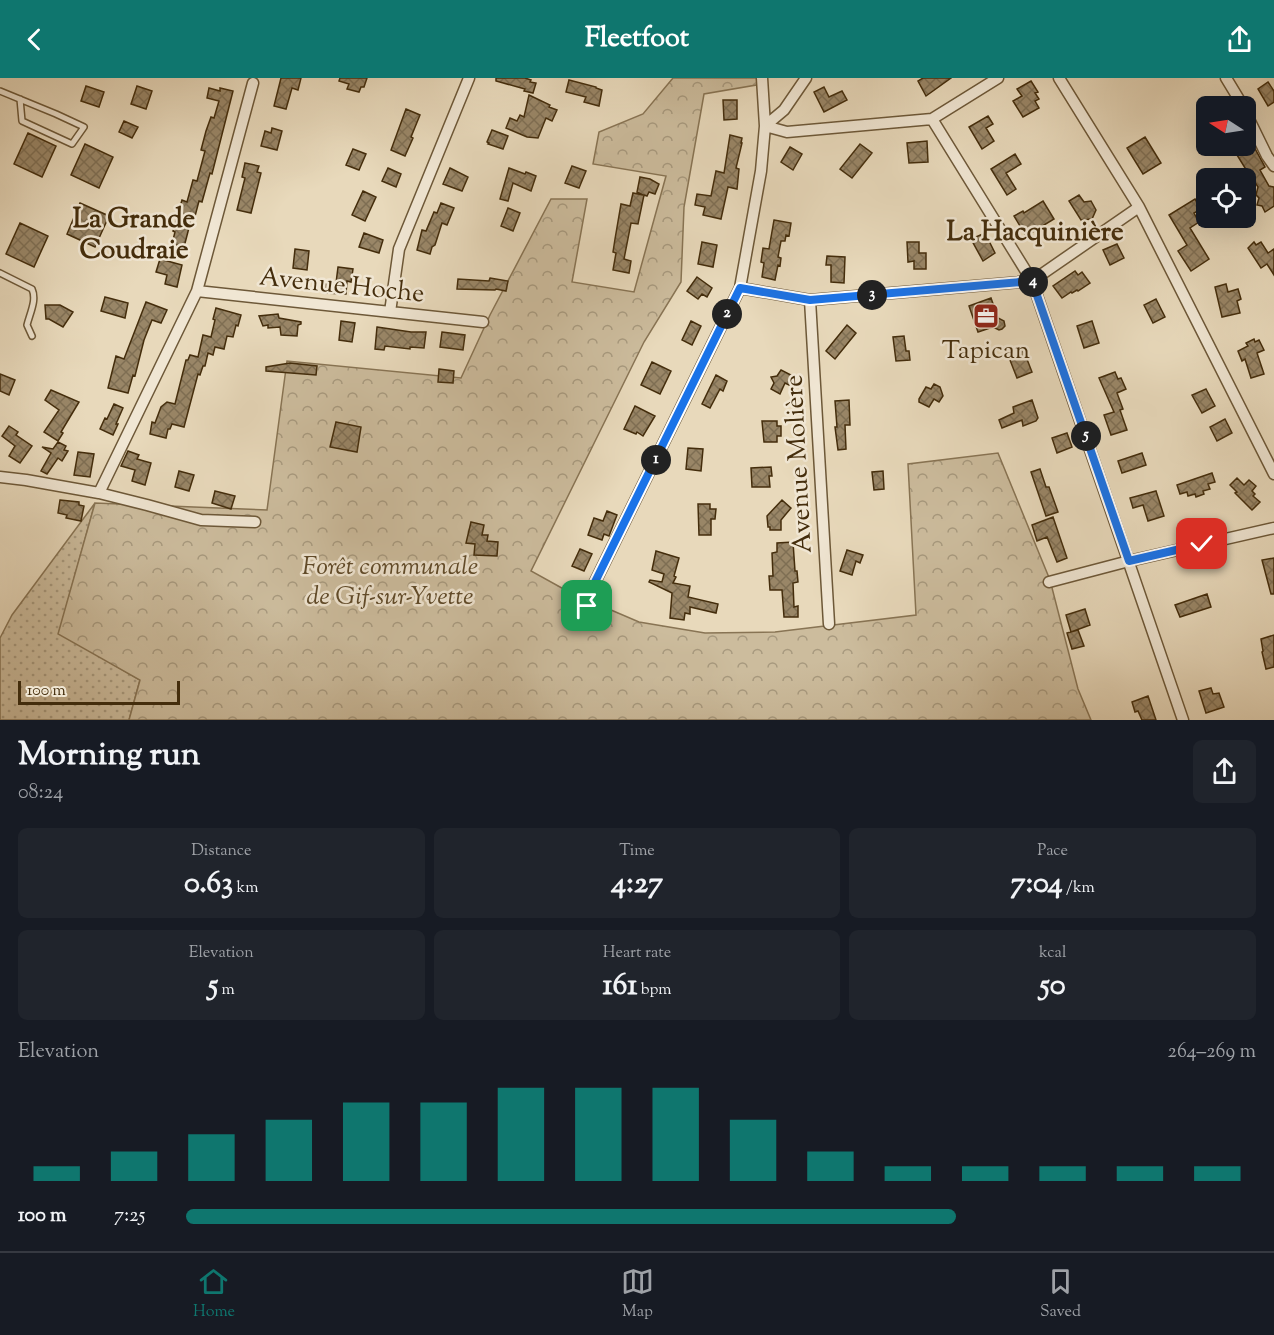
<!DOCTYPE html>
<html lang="en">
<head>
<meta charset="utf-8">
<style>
  :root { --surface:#171b24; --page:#20242c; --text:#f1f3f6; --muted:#9ea1a6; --line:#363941; --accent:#0f766e }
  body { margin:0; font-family:"Sorts Mill Goudy",serif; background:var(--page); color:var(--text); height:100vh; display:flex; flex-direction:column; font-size:22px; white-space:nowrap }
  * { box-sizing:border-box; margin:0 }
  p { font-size:20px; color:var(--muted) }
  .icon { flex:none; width:33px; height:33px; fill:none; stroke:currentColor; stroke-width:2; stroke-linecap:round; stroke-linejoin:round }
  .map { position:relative; height:642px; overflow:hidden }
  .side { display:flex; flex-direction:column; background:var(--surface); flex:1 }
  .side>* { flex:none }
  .needle { width:39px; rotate:282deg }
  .buttons { position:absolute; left:1196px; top:18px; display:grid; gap:12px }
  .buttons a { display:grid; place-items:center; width:60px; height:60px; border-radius:9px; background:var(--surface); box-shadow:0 6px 24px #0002; font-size:30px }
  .scale { position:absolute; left:18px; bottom:15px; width:162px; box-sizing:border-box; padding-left:6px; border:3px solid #442d0c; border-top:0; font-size:16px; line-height:21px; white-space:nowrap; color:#442d0c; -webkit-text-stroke:4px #f0e6d3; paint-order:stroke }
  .pin { position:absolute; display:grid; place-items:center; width:51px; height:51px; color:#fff; margin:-26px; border-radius:12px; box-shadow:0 3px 9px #0006 }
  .km { position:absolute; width:30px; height:30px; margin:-15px; border-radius:50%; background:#222; color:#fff; font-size:16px; line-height:30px; text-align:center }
  .round { display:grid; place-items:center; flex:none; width:63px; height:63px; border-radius:9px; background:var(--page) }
  .headline { display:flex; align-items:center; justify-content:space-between; height:102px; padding:0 18px }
  h1 { font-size:33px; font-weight:800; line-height:45px }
  .stats { display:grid; grid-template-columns:repeat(3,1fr); gap:9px; height:102px; padding:6px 18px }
  .stats div { display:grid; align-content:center; border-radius:9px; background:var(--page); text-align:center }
  .stats b { font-size:30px; font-weight:800 }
  .stats small { font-size:16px; font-weight:400 }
  .stats p { font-size:16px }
  .chart { height:168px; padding:12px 18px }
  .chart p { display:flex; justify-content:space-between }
  .chart svg { width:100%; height:108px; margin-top:6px; stroke:var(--accent); stroke-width:6 }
  ul { padding:0 18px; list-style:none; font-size:20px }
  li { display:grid; grid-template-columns:96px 72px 1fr; align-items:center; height:45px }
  li i { height:15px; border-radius:8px; background:var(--accent) }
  header { display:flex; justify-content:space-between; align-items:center; height:78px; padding:0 18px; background:var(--accent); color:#fff; font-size:27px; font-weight:800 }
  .menu { display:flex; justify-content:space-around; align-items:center; height:84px; border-top:2px solid var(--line); background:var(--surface); font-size:16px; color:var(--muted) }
  .menu a { display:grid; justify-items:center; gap:3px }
  .menu .current { color:var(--accent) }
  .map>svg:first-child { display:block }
  .grass { fill:url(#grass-dots); stroke:#887454; stroke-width:1.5 }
  .forest { fill:url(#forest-crowns); stroke:#887454; stroke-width:1.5 }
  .building { fill:url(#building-cross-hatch); stroke:#442d0c; stroke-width:1.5 }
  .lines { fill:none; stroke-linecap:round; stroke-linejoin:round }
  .service-casing { stroke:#6d5838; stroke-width:8 }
  .minor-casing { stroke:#6d5838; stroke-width:13 }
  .service { stroke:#f0e6d3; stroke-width:5 }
  .minor { stroke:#f0e6d3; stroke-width:10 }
  .route-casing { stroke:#fff; stroke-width:12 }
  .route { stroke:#1a73e8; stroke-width:8 }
  .labels { text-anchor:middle; stroke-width:5; stroke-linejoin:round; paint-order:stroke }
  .street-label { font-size:26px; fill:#442d0c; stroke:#f0e6d3 }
  .poi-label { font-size:26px; fill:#442d0c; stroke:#f0e6d3 }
  .park-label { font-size:26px; font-style:italic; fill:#5f4a29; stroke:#f0e6d3 }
  .neighbourhood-label { font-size:27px; font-weight:bold; fill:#442d0c; stroke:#f0e6d3 }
</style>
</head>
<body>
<header><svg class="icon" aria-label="back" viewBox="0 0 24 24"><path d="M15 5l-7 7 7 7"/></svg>Fleetfoot<svg class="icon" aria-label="share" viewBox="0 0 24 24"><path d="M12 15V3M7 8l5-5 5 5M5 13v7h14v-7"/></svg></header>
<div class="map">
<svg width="1274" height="642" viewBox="0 0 1274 642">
  <defs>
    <pattern id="grass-dots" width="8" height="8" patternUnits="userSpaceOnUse" patternTransform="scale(1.5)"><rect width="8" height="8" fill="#ccbc9d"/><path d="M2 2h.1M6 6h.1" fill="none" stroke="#a7997e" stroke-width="1.8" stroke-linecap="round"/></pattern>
    <pattern id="forest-crowns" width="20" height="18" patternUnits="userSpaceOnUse" patternTransform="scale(1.5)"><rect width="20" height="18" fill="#ccbc9d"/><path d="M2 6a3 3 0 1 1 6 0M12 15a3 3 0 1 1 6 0" fill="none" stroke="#a7997e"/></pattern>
    <pattern id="building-cross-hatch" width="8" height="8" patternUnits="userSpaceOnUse" patternTransform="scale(1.5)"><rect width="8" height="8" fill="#998667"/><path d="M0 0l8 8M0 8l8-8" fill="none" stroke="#7e6e53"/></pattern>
  </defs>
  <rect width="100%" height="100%" fill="#e8d9bb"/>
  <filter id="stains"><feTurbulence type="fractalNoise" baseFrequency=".00333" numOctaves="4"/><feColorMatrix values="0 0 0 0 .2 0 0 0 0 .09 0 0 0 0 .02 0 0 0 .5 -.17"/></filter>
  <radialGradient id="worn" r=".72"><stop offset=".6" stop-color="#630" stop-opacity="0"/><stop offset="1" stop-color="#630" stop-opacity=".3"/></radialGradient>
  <path class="grass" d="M95,425L59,555L140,602L129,642H0V560L12,537Z"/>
  <path class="forest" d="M673,0H762V6L704,16L684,129L681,204L644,264L531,493L569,514L639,544L705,555L775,554L916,537L908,386L998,375L1050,502L1078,611L1091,642H129L140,602L58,556L95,425L267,432L287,283L461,300L490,237L551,121H587L572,204L634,214L666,98L593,86L599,54L643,36Z"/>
  <path class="building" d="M281,0H301L298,12L292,10L286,31L274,28Z
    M340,0H367L364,9H361L359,14L347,11L349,6L339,3Z
    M496,0H525L531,2L530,4L536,5L533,15L524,13L525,11L496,3Z
    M923,0H951L926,18L918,3Z
    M569,2L596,9V10L602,12L599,28L584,24L586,19L566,14Z
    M1031,3L1038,14L1035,15L1039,21L1035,23L1039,30L1023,39L1013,23L1022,18L1017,11Z
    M1268,4L1274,13V24L1268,28L1258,11Z
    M86,8L104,14L99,29L81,23Z
    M137,8L152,13L146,31L131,26Z
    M824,9L829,19L842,13L847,22L824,34L814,14Z
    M209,10L220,13V10L233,13L212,96L210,95L202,124L199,123L194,142H191L184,169L172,166L175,154L173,153L182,122L187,124L193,102L197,103L205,73L201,72L206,53L211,39L214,40L219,23L207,20Z
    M529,17L550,27L549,29L557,32L552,43L546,40L538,60L527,59L506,50L510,40L517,43L520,37L524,39Z
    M723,22H737V41L724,42Z
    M406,31L420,37L411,59L413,60L405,78L391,72Z
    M988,38L993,46L986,50L994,63L982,71L969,49Z
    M124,43L138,49L132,60L119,54Z
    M272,50L282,53L277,72L261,68L265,53L271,55Z
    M492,52L508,58L503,71L488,66L489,65L487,64Z
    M28,55L56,68L42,99L14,86Z
    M730,57L742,60L741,65H742L736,90L739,91L737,111L728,109L721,141L703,137L705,129L695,127L697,116L711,118L716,93L724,95Z
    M1145,59L1161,85L1143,96L1127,70Z
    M927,63L928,84L909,85L907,65Z
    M85,66L113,79L99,110L71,97Z
    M860,66L872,75L852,100L840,91Z
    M1253,67L1265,89L1260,92L1269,108L1274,109V128L1265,134L1262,128L1257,127L1259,120L1256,117L1258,109L1251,98H1250L1237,77Z
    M790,69L802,76L793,92L781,84Z
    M353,71L366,76L359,92L346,87Z
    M1015,76L1021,86L1006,95L1016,111L1007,117L991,91Z
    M245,85L259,88L257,94L261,95L251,135L237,132L245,100L242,99Z
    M572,88L586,93L579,110L565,105Z
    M388,90L401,96L396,109L382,103Z
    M450,90L468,99L462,113L443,106Z
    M509,90L525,96L526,94L536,98L531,113L513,105L508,123L500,121Z
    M640,99L650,101L659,106L655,116L649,114L647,118L644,117L638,146L631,145L624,181L631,183L629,195L613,192L616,175L613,174L615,161L621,126L630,128L633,115L643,117L637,114Z
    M363,113L376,119L365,143L352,137Z
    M1079,117L1084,124L1091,123L1096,132L1092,141L1081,142L1069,123Z
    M1195,121L1201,131L1194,135L1199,144L1190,150L1209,181L1191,193L1178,173L1187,167L1169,137Z
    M1043,123L1054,141L1026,158L1014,138L1023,133L1024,135Z
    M80,125L109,138L95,169L67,156Z
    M441,125L454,130L447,147L442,145L435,167L432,169L430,176L417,172L422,152L426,153L434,134L437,135Z
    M508,130L520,135L513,153L501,148Z
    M774,142L791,145L789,158L786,157L785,163H781L778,179L781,180L780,188L778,187L775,202L762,199L764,185L761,184L763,170L769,171Z
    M20,145L48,158L34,189L6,176Z
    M364,155L383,162L379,175L359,169Z
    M985,155L995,175L983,183L971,161Z
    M702,164L717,167L713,189L698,186Z
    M907,164H919V175H926V191H914V183L908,184Z
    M1254,164L1256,167L1261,164L1268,175L1274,171V197L1267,186L1261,190L1248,170Z
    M1117,166L1124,180L1110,187L1103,172Z
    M295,171L309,173L307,192L293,190Z
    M827,178L845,179L844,205L831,204V187H826Z
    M160,181L182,187L177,209L165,206L167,197L156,194Z
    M338,189L353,191L351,204L347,203L346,216L324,215L325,204L336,205Z
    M1075,193L1078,197L1082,194L1090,205L1078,213L1077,212L1072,215L1071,214L1062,220L1053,208Z
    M697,199L712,210L707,219L702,216L698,221L687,213Z
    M490,200L508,203L506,213L496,211L495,212L457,211L458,201L489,203Z
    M1226,206L1228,214L1238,211L1241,221L1237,223L1240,235L1222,239L1215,209Z
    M105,219L128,225L125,240L101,233Z
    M991,220L998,240L1004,243L1005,248L1002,251L999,252L993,249L978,254L969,228Z
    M1156,221L1165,239L1153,245L1144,227Z
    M146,224L167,232L161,245L152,242L144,262L135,298L133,297L128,315L108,310L116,278L124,281Z
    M45,227H60L73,234L63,249L49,241H46Z
    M216,230L241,237L238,248L236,247L233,259L227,258L224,271L215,269L213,277L208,275L205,288H203L200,297L198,296L184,349L172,346L170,351H168L166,360L150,356L152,344L155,345L161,329L167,324L175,326L186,282H188L190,277L198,279L203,257L211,259L215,242L213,241Z
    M278,236L279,240L301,244V246L298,247L297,258L281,257L280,249L268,250V247L263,248L259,238Z
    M341,243L355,245L352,264L339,262Z
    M691,243L701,248L692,267L682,262Z
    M1092,243L1099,265L1084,270L1077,248Z
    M847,247L856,255L835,281L826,273Z
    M377,249L411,254H426L424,270L410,269V271L385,268L384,272L375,271Z
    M442,254L465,257L463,272L440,269Z
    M904,258L906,273H909L910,282L896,283L893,259Z
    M1254,261L1255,264L1259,262L1264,272L1257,275L1264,296L1251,300L1245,281L1242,283L1238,273L1248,268L1246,265Z
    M1023,271L1032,294L1017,300L1008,277Z
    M652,284L671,293L660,316L641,307Z
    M290,285L317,288L316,297L266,293V289Z
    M439,291L454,293L453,305L438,304Z
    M781,292L793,298L789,307L785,305L780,316L771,311L774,305L771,299L777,298Z
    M1115,294L1118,301L1121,300L1126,311L1117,315L1123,331L1120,332L1127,352L1111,357L1104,337L1114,334L1099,300Z
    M0,296L15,302L9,317L0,313Z
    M716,297L727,303L723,313L720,311L710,330L702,326Z
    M934,306L940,309L943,318L939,324L934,321L929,329L919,324V321L926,309L931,311Z
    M1206,311L1215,328L1202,335L1192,317Z
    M51,312L79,324L61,354L63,355L58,363L44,354L59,332L45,322Z
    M849,322L850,347H845L846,371L838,372L835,349H837L835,323Z
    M1032,322L1038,340L1036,343L1023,348L1022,342L1002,350L999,342L1014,335L1013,329Z
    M114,326L123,330L116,346H118L113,357L100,351L105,340L107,341Z
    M635,328L655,338L643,358L637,354L636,356L624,351Z
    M1225,341L1232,355L1217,363L1210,349Z
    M762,343H777V348H781V358H777V364H764Z
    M336,344L361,349L357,374L330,369Z
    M9,348L18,354L16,357L32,368L20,385L9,378L15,368L2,358Z
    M1067,355L1072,369L1057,375L1052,360Z
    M58,364L66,368L64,372L68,373L62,383L58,380L47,396L41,393L51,375L42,369L53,371Z
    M688,370L703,371L701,393L686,391Z
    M128,373L139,377L137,381L151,385L145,407L132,403L135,392L121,388Z
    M78,374L94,376L90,399L74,397Z
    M1142,375L1146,387L1122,395L1118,383Z
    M771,389L772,398H769L770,409H752L751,390Z
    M1040,391L1046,409H1049L1058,434L1046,438L1031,394Z
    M179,393L194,397L189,413L175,409Z
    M883,393L884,411L874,412L872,394Z
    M1212,395L1215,404L1208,406L1210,411L1203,413L1204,416L1196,419L1195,416L1188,418L1187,414L1180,416L1177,407Z
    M1237,400L1244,407L1249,402L1256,408L1252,413L1255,416L1253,418L1260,424L1252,432L1235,415L1237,414L1230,407Z
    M215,413L235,418L231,431L212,425Z
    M1156,413L1164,438L1148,443L1143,427L1133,430L1130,420Z
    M60,422L79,424V427L84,428L81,443L66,440L67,437L58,435Z
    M782,422L791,430L781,442V452H770V449H768L767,438Z
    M698,426H710V431H716L715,441H711V457H699Z
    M607,433L617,437L609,458L604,456L602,462L588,457L594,440L603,443Z
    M1053,439L1067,480L1057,484L1047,459L1037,463L1032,447Z
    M471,444L484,447L482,457H488L487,463L498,464L497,478L474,477L475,466L466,465Z
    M793,464L795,493H797L798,504L793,505L794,529L798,528V539H784L782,512H770L769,498H773L772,475L777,474V465Z
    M580,471L592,476L584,493L572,488Z
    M847,472L863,477L860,485L856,483L852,497L840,493Z
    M656,473L679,480L674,498L676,499L673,505L690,508L688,519L718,526L716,535L690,529V536L685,535L684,542L670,540L672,515L649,504L650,502L662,504L664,496L652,492Z
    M1274,480V516H1271L1262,482Z
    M1207,516L1211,529L1180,539L1175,527Z
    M1085,531L1090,547L1071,554L1066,537Z
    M1078,552L1084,568L1072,571L1067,555Z
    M1274,557V589L1266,591L1262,574L1263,573L1261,561Z
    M1211,610L1213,616L1219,615L1224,629L1206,635L1199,613Z
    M1148,618L1156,642H1142L1138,633L1135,634L1132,624Z"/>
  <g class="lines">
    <g class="service-casing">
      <path id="service" d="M0,13L56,36L84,49L72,66L22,43L20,21
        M0,195L32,211C37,222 30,235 27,247L32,258"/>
    </g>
    <g class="minor-casing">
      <path id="minor" d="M1059,0L1139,129L1274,396
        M1226,0L1243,28
        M1245,33L1267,78L1274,88
        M932,41L1032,203L1183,642
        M765,48L787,54L932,41L998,0
        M765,48L784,32L806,0
        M740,210L810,222L1032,203L1139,129
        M197,213L483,244
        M810,222L829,546
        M390,234L399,171L469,0
        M0,399L26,402L99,415L147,427L201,442L255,444
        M99,415L197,213L253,5
        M1049,504L1129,483L1274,450
        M587,528L593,508L740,210L761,93L765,48L762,0"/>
    </g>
    <use href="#service" class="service"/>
    <use href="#minor" class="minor"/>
  </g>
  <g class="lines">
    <g class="route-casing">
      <path id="route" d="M587,528L593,508L740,210L810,222L1032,203L1129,483L1202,466"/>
    </g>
    <use href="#route" class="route"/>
  </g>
  <defs>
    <g id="office-square" transform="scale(1.35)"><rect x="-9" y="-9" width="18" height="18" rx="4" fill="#8f2418" stroke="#f0e6d3"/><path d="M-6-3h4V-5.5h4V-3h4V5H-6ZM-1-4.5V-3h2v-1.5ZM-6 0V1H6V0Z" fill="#fff"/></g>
  </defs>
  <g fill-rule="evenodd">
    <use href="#office-square" x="986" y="238"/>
  </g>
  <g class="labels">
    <g class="street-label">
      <text transform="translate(342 206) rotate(6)" y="9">Avenue Hoche</text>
      <text transform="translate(797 386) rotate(-93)" y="9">Avenue Molière</text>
    </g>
    <g class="poi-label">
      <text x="986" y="280">Tapican</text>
    </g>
    <g class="park-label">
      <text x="390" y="496">Forêt communale<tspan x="390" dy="30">de Gif-sur-Yvette</tspan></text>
    </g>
    <g class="neighbourhood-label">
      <text x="134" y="149">La Grande<tspan x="134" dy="31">Coudraie</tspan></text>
      <text x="1035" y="162">La Hacquinière</text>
    </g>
  </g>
  <rect width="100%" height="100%" filter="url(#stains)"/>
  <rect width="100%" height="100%" fill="url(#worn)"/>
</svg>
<div class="buttons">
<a><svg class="needle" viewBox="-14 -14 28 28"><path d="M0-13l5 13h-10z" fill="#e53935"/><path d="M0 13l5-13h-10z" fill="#9ea1a6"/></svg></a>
<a><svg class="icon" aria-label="locate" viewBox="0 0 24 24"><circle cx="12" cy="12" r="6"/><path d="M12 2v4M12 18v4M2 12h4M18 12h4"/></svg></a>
</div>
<div class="scale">100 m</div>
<div class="pin" style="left:587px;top:528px;background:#1e9e55"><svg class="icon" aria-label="arrive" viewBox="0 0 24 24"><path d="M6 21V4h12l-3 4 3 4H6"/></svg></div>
<div class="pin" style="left:1202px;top:466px;background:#d93025"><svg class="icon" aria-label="check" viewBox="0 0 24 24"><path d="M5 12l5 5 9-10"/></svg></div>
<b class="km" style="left:656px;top:382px">1</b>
<b class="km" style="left:727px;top:236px">2</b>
<b class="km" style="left:872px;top:217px">3</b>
<b class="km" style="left:1033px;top:204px">4</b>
<b class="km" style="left:1086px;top:358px">5</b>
</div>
<section class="side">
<div class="headline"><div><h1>Morning run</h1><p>08:24</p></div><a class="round"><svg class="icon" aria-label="share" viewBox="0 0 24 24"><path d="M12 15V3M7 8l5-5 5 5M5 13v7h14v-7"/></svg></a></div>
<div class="stats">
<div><p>Distance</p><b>0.63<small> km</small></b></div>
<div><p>Time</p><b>4:27</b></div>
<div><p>Pace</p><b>7:04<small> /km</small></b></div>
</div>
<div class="stats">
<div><p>Elevation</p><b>5<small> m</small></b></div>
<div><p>Heart rate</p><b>161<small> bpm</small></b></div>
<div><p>kcal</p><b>50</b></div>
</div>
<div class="chart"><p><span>Elevation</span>264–269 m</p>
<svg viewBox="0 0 160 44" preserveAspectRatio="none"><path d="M5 44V38M15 44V32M25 44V25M35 44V19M45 44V12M55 44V12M65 44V6M75 44V6M85 44V6M95 44V19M105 44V32M115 44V38M125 44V38M135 44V38M145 44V38M155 44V38"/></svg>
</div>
<ul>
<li><b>100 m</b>7:25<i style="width:72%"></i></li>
</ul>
</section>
<nav class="menu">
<a class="current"><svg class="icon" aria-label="home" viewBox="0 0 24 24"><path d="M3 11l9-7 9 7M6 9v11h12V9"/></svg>Home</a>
<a><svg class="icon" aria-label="map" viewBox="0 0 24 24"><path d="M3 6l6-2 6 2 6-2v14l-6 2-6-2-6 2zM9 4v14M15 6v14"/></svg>Map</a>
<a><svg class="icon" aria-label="saved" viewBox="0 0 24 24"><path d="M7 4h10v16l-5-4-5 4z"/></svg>Saved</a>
</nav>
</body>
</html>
